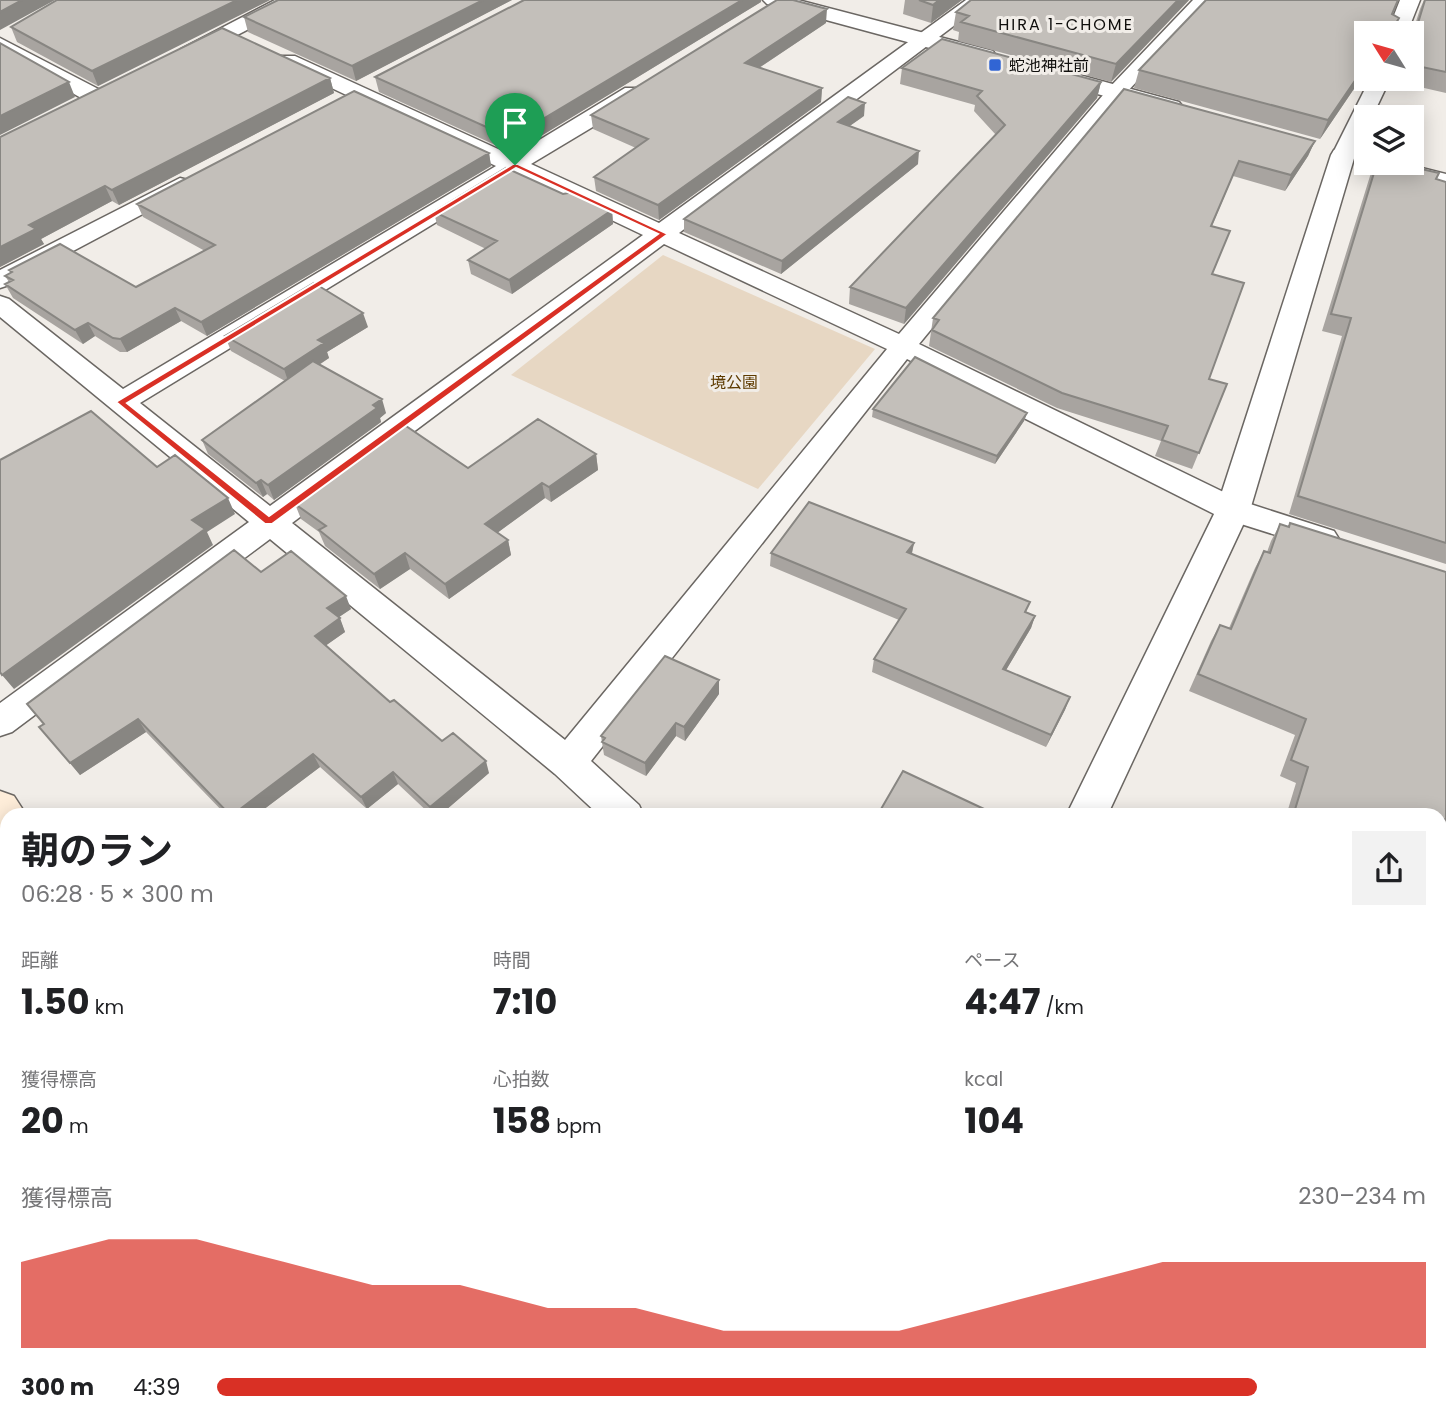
<!DOCTYPE html>
<html lang="ja">
<head>
<meta charset="utf-8">
<style>
  :root { --surface:#fff; --page:#f2f2f2; --text:#202124; --muted:#757577; --accent:#d93025 }
  body { margin:0; font-family:Poppins,"Noto Sans JP",sans-serif; background:var(--page); color:var(--text); height:100vh; display:flex; flex-direction:column; font-size:26px; white-space:nowrap }
  * { box-sizing:border-box; margin:0 }
  p { font-size:23px; color:var(--muted) }
  .icon { flex:none; width:38px; height:38px; fill:none; stroke:currentColor; stroke-width:2; stroke-linecap:round; stroke-linejoin:round }
  .map { position:relative; flex:1; overflow:hidden }
  .drawer { position:absolute; left:0px; top:808px; width:1447px; height:620px; display:flex; flex-direction:column; background:var(--surface); border-radius:21px 21px 0 0; box-shadow:0 4px 18px #0003 }
  .drawer>* { flex:none }
  .needle { width:46px; rotate:307deg }
  .tools { position:absolute; left:1354px; top:21px; display:grid; gap:14px }
  .tools a { display:grid; place-items:center; width:70px; height:70px; border-radius:0px; background:var(--surface); box-shadow:0 4px 18px #0003; font-size:35px }
  .pin { position:absolute; display:grid; place-items:center; width:60px; height:60px; color:#fff; margin:-72px -30px; border-radius:50% 50% 50% 0; rotate:-45deg; box-shadow:0 0 7px #0007 }
  .pin .icon { rotate:45deg }
  .round { display:grid; place-items:center; flex:none; width:74px; height:74px; border-radius:0px; background:var(--page) }
  .headline { display:flex; align-items:center; justify-content:space-between; height:119px; padding:0 21px }
  h1 { font-size:38px; font-weight:700; line-height:52px }
  .stats { display:grid; grid-template-columns:repeat(3,1fr); gap:10px; height:119px; padding:7px 21px }
  .stats div { display:grid; align-content:center }
  .stats b { font-size:35px; font-weight:700 }
  .stats small { font-size:19px; font-weight:400 }
  .stats p { font-size:19px }
  .chart { height:196px; padding:14px 21px }
  .chart p { display:flex; justify-content:space-between }
  .chart svg { width:100%; height:126px; margin-top:7px; fill:var(--accent); opacity:.7 }
  ul { padding:0 21px; list-style:none; font-size:23px }
  li { display:grid; grid-template-columns:112px 84px 1fr; align-items:center; height:52px }
  li i { height:18px; border-radius:9px; background:var(--accent) }
  .map>svg:first-child { display:block }
  .green { fill:#e7d7c3 }
  .lines { fill:none; stroke-linecap:round; stroke-linejoin:round }
  .minor-casing { stroke:#6b6763; stroke-width:3 }
  .tertiary-casing { stroke:#6b6763; stroke-width:3 }
  .secondary-casing { stroke:#6b6763; stroke-width:3 }
  .minor { fill:#fff; fill-rule:evenodd }
  .tertiary { fill:#fff; fill-rule:evenodd }
  .secondary { fill:#feedd9; fill-rule:evenodd }
  .wall { fill:#a8a4a0 }
  .shaded-wall { fill:#888682 }
  .building { fill:#c3bfba; stroke:#888682; stroke-width:2 }
  .route { fill:#d93025; stroke:#fff; stroke-width:2; fill-rule:evenodd }
  .poi-dot { fill:#3165d4; stroke:#f1ede8; stroke-width:2.5 }
  .labels { text-anchor:middle; stroke-width:6; stroke-linejoin:round; paint-order:stroke }
  .far-neighbourhood-label { font-size:16px; letter-spacing:2px; fill:#100f0d; stroke:#f1ede8 }
  .far-poi-label { font-size:16px; fill:#100f0d; stroke:#f1ede8; text-anchor:start }
  .far-park-label { font-size:16px; fill:#5e3b00; stroke:#f1ede8 }
</style>
</head>
<body>
<div class="map">
<svg width="1446" height="1428" viewBox="0 0 1446 1428">
  <rect width="100%" height="100%" fill="#f1ede8"/>
  <path class="green" d="M663,255L875,349L758,489L511,375Z"/>
  <g class="lines">
    <g class="minor-casing">
      <path id="minor" d="M275,0H300L297,4L195,57H181L178,53L181,49Z
        M966,0H988L679,233L899,334L1109,88L1193,0H1214L1123,96L919,344L1244,502L1334,531L1339,539L1334,547L1323,550L1222,518L907,359L591,761L639,805L644,816H600L555,774L270,539L12,732L0,736V703L249,522L0,317V296L9,299L123,389L496,166L281,64L278,60L281,56H295L513,156L625,88H641L644,93L641,98L531,164L659,223ZM515,174L643,235L270,506L140,403ZM664,244L887,349L565,740L292,523Z
        M1400,0H1420L1407,33H1387Z
        M0,38L106,93L109,98L106,103H90L0,52Z
        M1370,79H1390L1372,117H1367C1367,133 1360,147 1351,160H1335L1332,155Z
        M180,178L188,180L192,185L188,190L9,285L0,288V270Z
        M1446,1015V1087L1440,1089V1018Z
        M1305,1421H1401L1400,1428H1308Z"/>
    </g>
    <g class="tertiary-casing">
      <path id="tertiary" d="M763,0H798L993,51L996,56L993,61L985,63L767,4Z
        M1050,67L1179,102L1183,107L1179,112L1171,114L1042,79L1039,74L1042,69Z
        M1343,148L1352,150L1355,155L1250,510L1107,816H1066L1216,510L1331,155L1334,150Z
        M1367,157V163H1402L1446,174V190L1365,168L1361,163Z
        M780,1421H837L834,1428H777Z"/>
    </g>
    <g class="secondary-casing">
      <path id="secondary" d="M0,791L14,796L27,816H7V834L0,831Z
        M503,1421H562L565,1428H506Z"/>
    </g>
    <use href="#minor" class="minor"/>
    <use href="#tertiary" class="tertiary"/>
    <use href="#secondary" class="secondary"/>
  </g>
  <path class="wall" d="M57,0H270L98,86L17,42L11,27Z
    M512,0L356,81L248,32L244,17Z
    M905,0H962L931,23L903,14Z
    M971,0H1189L1111,82L958,41L959,32L953,30L956,12Z
    M1424,0H1446V93L1398,82L1399,79H1412V34L1420,9Z
    M761,2L513,153L379,92L375,77Z
    M826,23L759,68L822,88L821,102L659,220L596,191L594,177L636,148L593,129L591,115Z
    M1367,33V75L1364,74L1320,139L1134,88L1139,70Z
    M902,68L1101,82L1097,98L904,324L849,304L850,287L996,135L974,111L975,105L900,84Z
    M330,78L334,93L119,205L112,201L41,239L44,244L0,267V137Z
    M1124,89L1315,141L1308,156L1285,191L1233,176L1212,226L1209,379L1227,384L1192,469L1155,456L1161,441L1057,408L929,346L933,318Z
    M864,116L849,126L918,164L781,274L684,232V219Z
    M489,153L491,166L207,336L181,321L127,352H120L95,336L83,344L13,298L5,284L9,282L5,276L11,273L9,270L136,287L205,251L143,217L137,204Z
    M1376,163H1395L1436,179L1446,182V564L1289,514L1342,336L1322,331L1370,176Z
    M612,210L613,224L512,294L471,274L468,260L486,249L437,225L434,212Z
    M368,327L327,352L329,358L319,365L386,413L380,418L381,422L274,500L267,494L263,497L208,454L202,440L285,381L231,351L225,336Z
    M873,409L1027,413L1024,421L995,464L872,417Z
    M596,454L598,470L551,502L545,498L497,533L508,540L511,555L449,599L410,569L380,589L325,546L319,532L301,519L295,504L468,468Z
    M1290,523L1446,572V841L1440,839V816H1286L1296,783L1280,776L1295,735L1189,691L1211,641L1220,625L1229,628L1255,568L1264,551L1267,552L1271,541L1280,524L1288,527Z
    M914,543L912,554L1035,616L1031,628L1006,670L1070,697L1046,747L872,672L874,659L899,620L770,566L771,553Z
    M261,572L351,609L339,617L345,632L326,645L390,702L442,741L489,773L439,816H432L398,784L367,809L320,767L255,816H227L146,732L80,775L39,727Z
    M719,694L685,741L676,736L646,776L604,755L601,736Z
    M1446,1259V1424L1440,1421V1262Z"/>
  <path class="shaded-wall" d="M22,0H55L0,30V12Z
    M237,0H270L98,86L92,71Z
    M483,0H512L356,81L352,66Z
    M742,0H761V2L513,153L511,138Z
    M939,0H962L931,23L933,5Z
    M1178,0H1189L1111,82L1116,64Z
    M827,9L826,23L745,77V63Z
    M1367,63V67L1364,74L1320,139L1328,120Z
    M330,78L334,93L119,205L112,190Z
    M69,82L75,97L0,135V116Z
    M1101,82L1097,98L904,324L906,308Z
    M822,88L821,102L659,220L658,205Z
    M865,103L864,116L837,135L838,122Z
    M1315,141L1308,156L1285,191L1291,175Z
    M919,151L918,164L781,274L782,261Z
    M489,153L491,166L207,336L201,322Z
    M105,186L112,201L41,239L44,244L0,267V247L29,225Z
    M612,210L613,224L512,294L509,280Z
    M175,308L181,321L127,352L120,339Z
    M363,313L368,327L327,352L329,358L289,384L284,369L318,340Z
    M88,323L95,336L83,344L75,330Z
    M382,399L386,413L380,418L381,422L274,500L268,485Z
    M1027,413L1024,421L995,464L997,456Z
    M596,454L598,470L551,502L549,487Z
    M261,480L267,494L263,497L256,483Z
    M542,483L545,498L489,539L485,524Z
    M228,498L235,514L207,532L213,545L14,689L2,675L192,520Z
    M508,540L511,555L449,599L445,584Z
    M914,543L911,556L907,552Z
    M405,553L410,569L380,589L374,574Z
    M346,596L351,609L333,621L327,608Z
    M1035,616L1031,628L999,682L1003,669Z
    M340,618L345,632L321,649L315,636Z
    M719,680V694L685,741L684,727Z
    M1070,697L1065,710L1046,747L1051,735Z
    M138,719L146,732L80,775L70,763Z
    M676,723V736L646,776L645,763Z
    M313,754L320,767L255,816H231Z
    M486,761L489,773L439,816H434L430,807Z
    M393,772L398,784L367,809L361,797Z
    M0,1075L7,1085V1095L0,1085Z
    M348,1421H354L359,1428H354Z"/>
  <path class="building" d="M0,0H22L0,12Z
    M57,0H237L92,71L11,27Z
    M278,0H483L352,66L244,17Z
    M524,0H742L511,138L375,77Z
    M777,0H793L827,9L745,63L822,88L658,205L594,177L648,139L591,115Z
    M919,0H939L933,5Z
    M971,0H1178L1116,64L961,22L969,16L956,12Z
    M1206,0H1398L1392,14L1399,18L1390,33H1367V63L1328,120L1139,70Z
    M1425,0H1446V72L1412,65V43Z
    M222,28L330,78L112,190L105,186L29,225L36,229L0,247V137Z
    M942,39L1101,82L906,308L850,287L1005,125L977,96L982,91L902,68Z
    M0,43L69,82L0,116Z
    M1124,89L1315,141L1291,175L1239,161L1211,226L1230,231L1212,274L1244,283L1209,379L1227,384L1199,453L1162,440L1168,426L1062,393L932,330L939,320L933,318Z
    M354,91L489,153L201,322L175,308L120,339L113,338L88,323L75,330L5,284L13,280L5,276L12,272L9,270L60,244L136,287L215,245L137,204Z
    M848,97L865,103L838,122L919,151L782,261L684,219Z
    M1377,163H1395L1439,173L1436,179L1446,182V543L1298,496L1351,318L1331,314Z
    M506,168L563,194L574,192L612,210L509,280L468,260L497,241L434,212Z
    M314,283L363,313L318,340L324,343L284,369L225,336Z
    M915,357L1027,413L997,456L873,409Z
    M313,361L382,399L373,405L377,408L268,485L261,480L256,483L202,440Z
    M91,411L157,467L175,455L228,498L192,520L205,529L2,675L0,672V460Z
    M538,419L596,454L549,487L542,483L485,524L508,540L445,584L405,553L374,574L319,530L326,526L295,504L403,424L468,468Z
    M809,502L914,543L907,552L1030,602L1025,612L1035,616L1003,669L1070,697L1051,735L874,659L906,609L771,553Z
    M1290,523L1446,572V820L1440,818V816H1434L1427,813V816H1293L1308,767L1291,760L1306,719L1198,674L1220,625L1231,629L1264,551L1270,553L1280,524L1289,527Z
    M234,550L261,572L291,551L346,596L327,608L340,618L315,636L390,702L394,700L442,741L453,733L486,761L430,807L393,772L361,797L313,754L231,816L138,719L70,763L39,727L44,724L27,704Z
    M665,656L719,680L684,727L676,723L645,763L602,742L605,738L601,736Z
    M903,771L999,816H877Z
    M0,1085L7,1095V1421H348L354,1428H0Z
    M1446,1310V1413L1440,1410V1352Z
    M868,1421H1240L1249,1428H863Z"/>
  <path class="route" d="M513,164H518L668,234L272,524H265L116,402ZM516,168L658,234L269,516L127,403Z"/>
  <rect class="poi-dot" x="988" y="58" width="14" height="14" rx="3.5"/>
  <g class="labels">
    <g class="far-neighbourhood-label">
      <text x="1066" y="30">HIRA 1-CHOME</text>
    </g>
    <g class="far-poi-label">
      <text x="1009" y="71">蛇池神社前</text>
    </g>
    <g class="far-park-label">
      <text x="734" y="388">境公園</text>
    </g>
  </g>
</svg>
<div class="tools">
<a><svg class="needle" viewBox="-14 -14 28 28"><path d="M0-13l5 13h-10z" fill="#e53935"/><path d="M0 13l5-13h-10z" fill="#757577"/></svg></a>
<a><svg class="icon" aria-label="layers" viewBox="0 0 24 24"><path d="M12 4l9 5-9 5-9-5zM3 14l9 5 9-5"/></svg></a>
</div>
<div class="pin" style="left:515px;top:165px;background:#1e9e55"><svg class="icon" aria-label="arrive" viewBox="0 0 24 24"><path d="M6 21V4h12l-3 4 3 4H6"/></svg></div>
<section class="drawer">
<div class="headline"><div><h1>朝のラン</h1><p>06:28 · 5 × 300 m</p></div><a class="round"><svg class="icon" aria-label="share" viewBox="0 0 24 24"><path d="M12 15V3M7 8l5-5 5 5M5 13v7h14v-7"/></svg></a></div>
<div class="stats">
<div><p>距離</p><b>1.50<small> km</small></b></div>
<div><p>時間</p><b>7:10</b></div>
<div><p>ペース</p><b>4:47<small> /km</small></b></div>
</div>
<div class="stats">
<div><p>獲得標高</p><b>20<small> m</small></b></div>
<div><p>心拍数</p><b>158<small> bpm</small></b></div>
<div><p>kcal</p><b>104</b></div>
</div>
<div class="chart"><p><span>獲得標高</span>230–234 m</p>
<svg viewBox="0 0 160 44" preserveAspectRatio="none"><path d="M0 44V14L10 6L20 6L30 14L40 22L50 22L60 30L70 30L80 38L90 38L100 38L110 30L120 22L130 14L140 14L150 14L160 14V44z"/></svg>
</div>
<ul>
<li><b>300 m</b>4:39<i style="width:86%"></i></li>
</ul>
</section>
</div>
</body>
</html>
